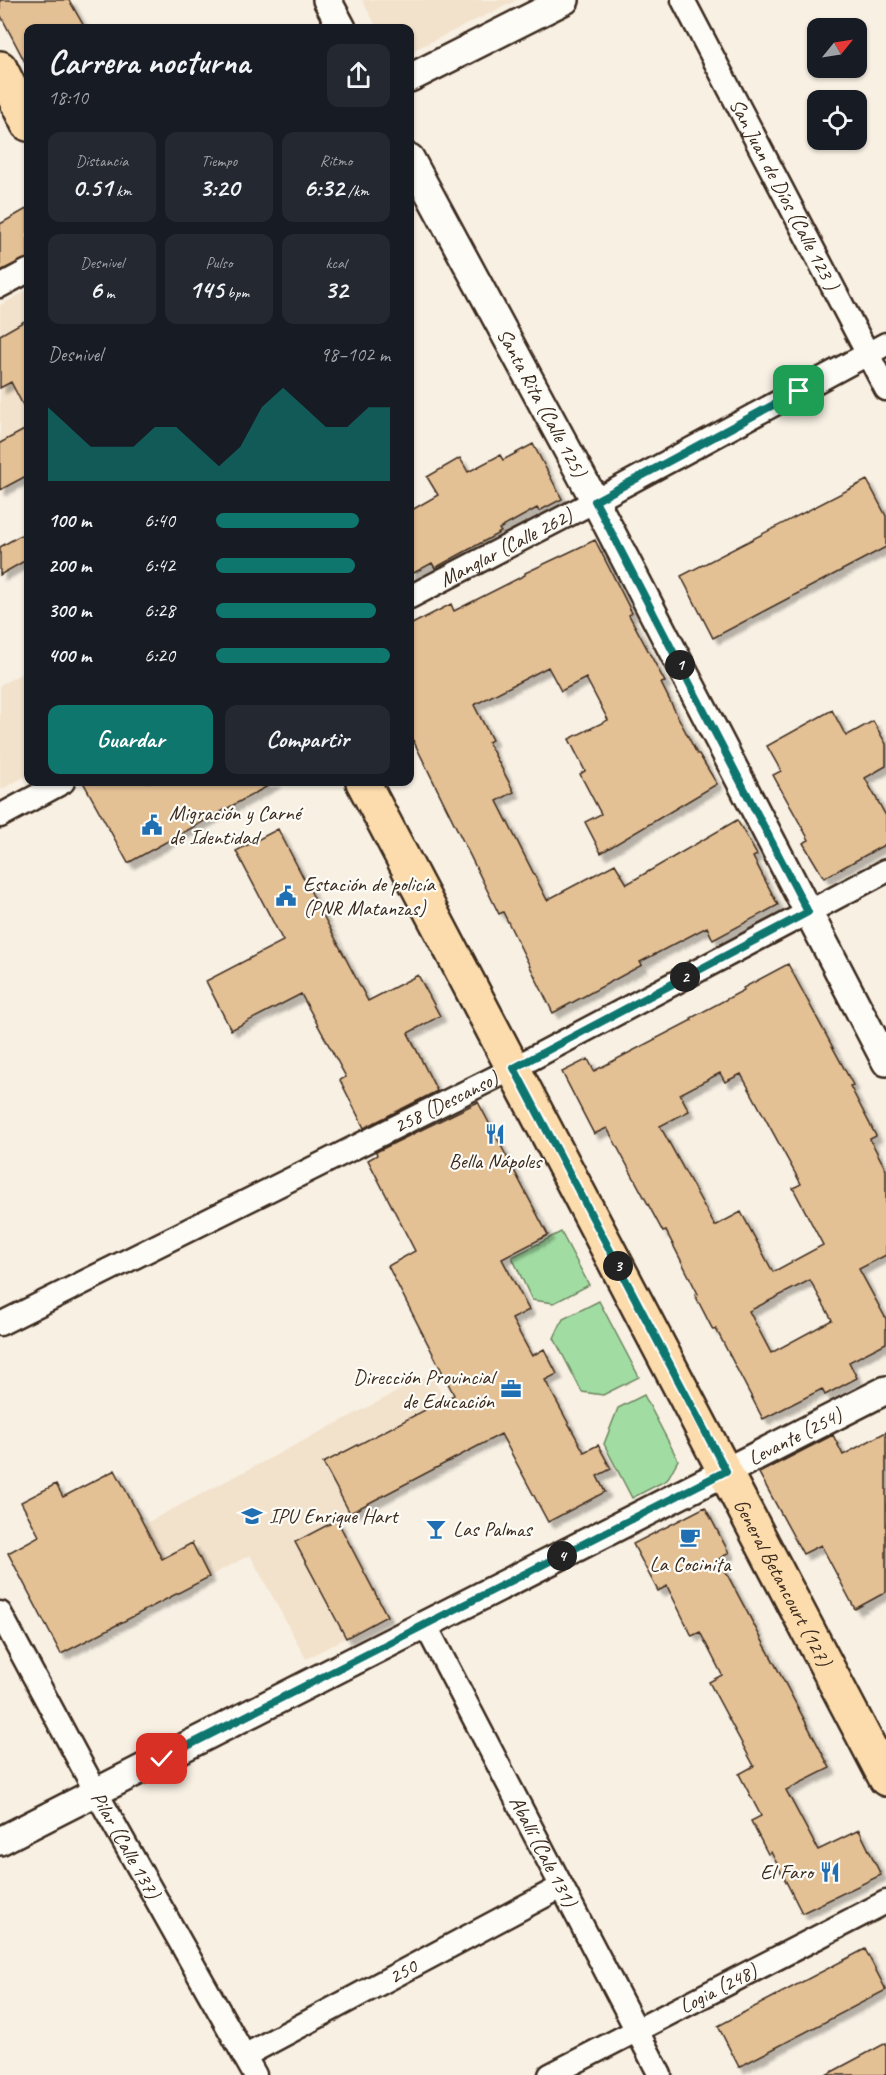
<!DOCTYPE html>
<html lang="es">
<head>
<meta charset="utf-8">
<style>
  :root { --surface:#171b24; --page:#242831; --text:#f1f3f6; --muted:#9ea1a6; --accent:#0f766e }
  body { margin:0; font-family:Caveat,sans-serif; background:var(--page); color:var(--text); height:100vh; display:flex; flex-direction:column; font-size:22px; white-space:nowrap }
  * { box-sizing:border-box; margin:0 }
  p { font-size:20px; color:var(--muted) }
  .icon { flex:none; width:33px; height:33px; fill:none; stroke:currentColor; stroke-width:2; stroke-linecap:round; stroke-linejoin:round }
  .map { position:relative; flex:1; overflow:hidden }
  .drawer { position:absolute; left:24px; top:24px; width:390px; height:762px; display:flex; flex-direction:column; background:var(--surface); border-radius:12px; box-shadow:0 2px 4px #0004 }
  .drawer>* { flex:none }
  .needle { width:39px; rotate:60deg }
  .buttons { position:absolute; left:807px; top:18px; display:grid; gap:12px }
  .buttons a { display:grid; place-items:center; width:60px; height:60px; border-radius:12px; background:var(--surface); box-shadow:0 2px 4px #0004; font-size:30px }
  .pin { position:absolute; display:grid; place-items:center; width:51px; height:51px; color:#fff; margin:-26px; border-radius:12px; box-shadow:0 3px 9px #0006 }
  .km { position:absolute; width:30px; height:30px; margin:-15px; border-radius:50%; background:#222; color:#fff; font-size:16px; line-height:30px; text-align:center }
  .round { display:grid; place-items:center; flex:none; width:63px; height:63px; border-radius:12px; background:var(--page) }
  .overview { display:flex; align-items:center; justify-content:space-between; height:102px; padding:0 24px }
  h1 { font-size:33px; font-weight:700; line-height:45px }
  .stats { display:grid; grid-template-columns:repeat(3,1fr); gap:9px; height:102px; padding:6px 24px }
  .stats div { display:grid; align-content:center; border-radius:12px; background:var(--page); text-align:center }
  .stats b { font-size:26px; font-weight:700 }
  .stats small { font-size:16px; font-weight:400 }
  .stats p { font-size:16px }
  .chart { height:168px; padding:12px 24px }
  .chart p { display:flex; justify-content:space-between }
  .chart svg { width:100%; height:108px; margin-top:6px; fill:var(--accent); opacity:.7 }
  .button { display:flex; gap:12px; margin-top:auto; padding:12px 24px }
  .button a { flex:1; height:69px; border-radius:12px; background:var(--accent); color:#fff; font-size:24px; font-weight:700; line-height:69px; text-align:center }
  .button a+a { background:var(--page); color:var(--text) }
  ul { padding:0 24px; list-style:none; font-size:20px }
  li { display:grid; grid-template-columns:96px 72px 1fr; align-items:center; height:45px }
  li i { height:15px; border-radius:8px; background:var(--accent) }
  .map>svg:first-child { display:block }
  .built { fill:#f2e2cc }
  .green { fill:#a1dda3; stroke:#6e8460; stroke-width:1.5 }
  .building { fill:#e4c095; stroke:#3b2a1e; stroke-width:1.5; fill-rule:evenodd; filter:url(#shadow) }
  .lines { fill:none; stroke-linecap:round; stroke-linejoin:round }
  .minor-casing { stroke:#3b2a1e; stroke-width:27 }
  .tertiary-casing { stroke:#3b2a1e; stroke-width:32 }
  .primary-casing { stroke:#3b2a1e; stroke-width:38 }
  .minor { stroke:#fdfcf7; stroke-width:22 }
  .tertiary { stroke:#fdfcf7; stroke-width:27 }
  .primary { stroke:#fcdcac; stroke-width:33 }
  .route-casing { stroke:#fff; stroke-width:12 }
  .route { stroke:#0f766e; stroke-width:8 }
  .labels { text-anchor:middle; stroke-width:4.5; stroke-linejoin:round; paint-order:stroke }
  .street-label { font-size:21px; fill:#3b2a1e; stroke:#fdfcf7 }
  .poi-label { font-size:21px; fill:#3b2a1e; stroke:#fdfcf7; text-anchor:start }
</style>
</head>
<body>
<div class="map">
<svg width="886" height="2075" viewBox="0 0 886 2075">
  <defs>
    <filter id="shadow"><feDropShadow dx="5.5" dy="5.5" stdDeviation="1.5" flood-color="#0004"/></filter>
  </defs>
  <rect width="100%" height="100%" fill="#f8f0e3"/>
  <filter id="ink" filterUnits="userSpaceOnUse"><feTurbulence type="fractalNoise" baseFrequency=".0167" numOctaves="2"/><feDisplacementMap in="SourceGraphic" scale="12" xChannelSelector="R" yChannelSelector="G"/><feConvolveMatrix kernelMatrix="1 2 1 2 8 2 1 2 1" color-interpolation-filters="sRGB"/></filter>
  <g filter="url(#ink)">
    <path class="built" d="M362,0H517L410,52V28H377Z
      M28,290V475L0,490V305Z
      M28,670V775L0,790V685Z
      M431,1374L471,1449L337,1520L387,1616L306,1659L250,1555L61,1654L8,1553L39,1536L21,1502L56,1484L63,1497L115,1470L144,1524Z"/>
    <path class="green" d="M561,1232L589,1285L554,1303L532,1300L512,1257Z
      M599,1301L639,1377L603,1395L582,1392L554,1338L563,1319Z
      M644,1395L678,1460L667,1480L632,1498L604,1444L618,1408Z"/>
    <path class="building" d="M0,0H69L85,28H28V68L0,14Z
      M28,208V258L0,271V224Z
      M28,319V415L11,382L0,388V335Z
      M28,428V475L0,490V443Z
      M533,444L562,499L539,511L537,508L499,529L501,532L435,568L432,563L410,575V511L438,495L427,477L460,458L468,472L500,455L503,460Z
      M867,480L886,516V547L713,638L681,576Z
      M28,531V559L0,575V547Z
      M595,540L632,613L629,615L665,682L661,683L677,715L697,754H699L717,784L601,853L585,822L601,814L580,774L585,771L569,739L608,720L586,678L561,691L548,667L474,705L492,740L488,742L514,792L497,801L547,900L615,864L627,884L737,820L757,855L753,857L778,905L713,940L707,927L640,962L642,965L553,1013L503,912L499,914L410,734V625L451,604L454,611L525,575V573Z
      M832,710L846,736L873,721L886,744V766L865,778L886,816V844L824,878L803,843L809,840L773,775L781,771L767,746Z
      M83,782H275L128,863Z
      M278,829L368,1001L418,975L440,1016L408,1033L437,1091L364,1128L340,1080L346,1077L301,994L231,1030L206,981L283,941L236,851Z
      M788,964L853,1085L850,1086L876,1136L870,1139L886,1170V1255L859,1269L886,1319V1343L849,1362L857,1378L825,1395L822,1389L763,1419L716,1329L713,1330L695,1295L698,1294L666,1231L663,1232L607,1128L594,1134L562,1072L588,1059L594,1071L692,1020L691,1018L744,990L743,988ZM720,1073L725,1082L741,1074L801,1184L793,1188L823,1245L773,1272L741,1212L715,1226L660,1126L689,1111L680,1094ZM810,1280L832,1320L771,1353L749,1311Z
      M478,1102L548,1235L502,1259L529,1310L512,1319L532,1356L544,1349L557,1374L545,1380L584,1452L598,1445L611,1469L597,1476L605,1492L548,1522L501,1434L350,1513L323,1463L454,1395L388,1266L415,1251L368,1160L377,1155L376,1152Z
      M886,1432V1592L855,1609L821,1545L803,1554L759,1473L833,1435L843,1455Z
      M115,1470L162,1559L192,1543L209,1577L61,1654L8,1553L39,1536L21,1502L56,1484L63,1497Z
      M705,1507L729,1553L719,1559L830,1768L786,1790L818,1850L859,1830L881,1875L802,1913L771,1852L768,1854L751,1821L761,1816L739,1774L754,1766L709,1682L722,1675L700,1632L692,1636L667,1586L658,1591L633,1544Z
      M337,1520L387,1616L346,1638L295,1542Z
      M865,1949L886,1990L739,2067L718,2026Z
      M886,2043V2075H826Z"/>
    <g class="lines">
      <g class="minor-casing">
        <g id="minor">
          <path id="s1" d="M683,0L886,389"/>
          <path d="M0,286L28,271"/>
          <path id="s2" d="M410,597L595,501L886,344"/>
          <path d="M0,816L63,782"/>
          <path id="s3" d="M0,1324L514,1068L886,871"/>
          <path id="s4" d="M0,1613L96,1792L255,2075"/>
          <path id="s5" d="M426,1626L660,2075"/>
          <path id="s6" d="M244,2056L561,1887"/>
          <path id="s7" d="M550,2075L886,1902"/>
        </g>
      </g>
      <g class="tertiary-casing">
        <g id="tertiary">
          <path d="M327,0L342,28"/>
          <path d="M410,78L565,0"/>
          <path id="s8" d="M410,158L595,501L886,1062"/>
          <path id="s9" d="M0,1841L886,1390"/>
        </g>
      </g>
      <g class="primary-casing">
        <g id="primary">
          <path d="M0,68L28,124"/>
          <path id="s10" d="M363,782L886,1779"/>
        </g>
      </g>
      <use href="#minor" class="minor"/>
      <use href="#tertiary" class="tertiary"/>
      <use href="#primary" class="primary"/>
    </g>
  </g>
  <g class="lines" filter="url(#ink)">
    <g class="route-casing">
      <path id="route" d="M162,1759L726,1471L514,1068L808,912L595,501L799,391"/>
    </g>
    <use href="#route" class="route"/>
  </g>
  <defs>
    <g id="civic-bare" transform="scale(1.62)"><path d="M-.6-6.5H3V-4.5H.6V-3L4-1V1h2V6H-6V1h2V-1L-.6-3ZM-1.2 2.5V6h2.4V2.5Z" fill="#1f6fb2" stroke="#fdfcf7" stroke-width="2.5" paint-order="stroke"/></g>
    <g id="restaurant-bare" transform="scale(1.62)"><path d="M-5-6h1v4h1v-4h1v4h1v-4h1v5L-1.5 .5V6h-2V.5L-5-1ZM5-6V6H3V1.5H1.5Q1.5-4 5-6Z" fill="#1f6fb2" stroke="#fdfcf7" stroke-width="2.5" paint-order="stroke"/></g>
    <g id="office-bare" transform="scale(1.62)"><path d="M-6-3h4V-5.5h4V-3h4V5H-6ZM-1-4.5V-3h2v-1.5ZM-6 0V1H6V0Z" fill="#1f6fb2" stroke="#fdfcf7" stroke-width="2.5" paint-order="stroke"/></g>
    <g id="school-bare" transform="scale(1.62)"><path d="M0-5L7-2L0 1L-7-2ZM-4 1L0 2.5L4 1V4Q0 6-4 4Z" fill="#1f6fb2" stroke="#fdfcf7" stroke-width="2.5" paint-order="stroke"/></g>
    <g id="bar-bare" transform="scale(1.62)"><path d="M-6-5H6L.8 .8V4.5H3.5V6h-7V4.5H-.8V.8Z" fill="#1f6fb2" stroke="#fdfcf7" stroke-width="2.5" paint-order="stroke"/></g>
    <g id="cafe-bare" transform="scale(1.62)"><path d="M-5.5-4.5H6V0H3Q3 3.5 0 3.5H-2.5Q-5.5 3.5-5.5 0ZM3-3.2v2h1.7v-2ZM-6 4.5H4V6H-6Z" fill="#1f6fb2" stroke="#fdfcf7" stroke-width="2.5" paint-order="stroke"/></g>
  </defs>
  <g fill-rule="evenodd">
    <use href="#civic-bare" x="152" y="825"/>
    <use href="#civic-bare" x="286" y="896"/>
    <use href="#restaurant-bare" x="495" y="1134"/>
    <use href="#office-bare" x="511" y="1389"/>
    <use href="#school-bare" x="252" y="1516"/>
    <use href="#bar-bare" x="436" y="1529"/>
    <use href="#cafe-bare" x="690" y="1537"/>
    <use href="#restaurant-bare" x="830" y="1872"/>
  </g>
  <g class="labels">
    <g class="street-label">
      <text dy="7" stroke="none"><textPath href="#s1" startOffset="219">San Juan de Díos (Calle 123 )</textPath></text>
      <text dy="7" stroke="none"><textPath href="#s8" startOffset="278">Santa Rita (Calle 125)</textPath></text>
      <text dy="7" stroke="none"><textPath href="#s2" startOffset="108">Manglar (Calle 262)</textPath></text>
      <text dy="7" stroke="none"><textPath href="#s3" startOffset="498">258 (Descanso)</textPath></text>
      <text dy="7" stroke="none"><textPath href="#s9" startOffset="892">Levante (254)</textPath></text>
      <text dy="7" stroke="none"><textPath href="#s10" startOffset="904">General Betancourt (127)</textPath></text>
      <text dy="7" stroke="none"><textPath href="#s4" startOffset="264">Pilar (Calle 137)</textPath></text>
      <text dy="7" stroke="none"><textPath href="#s5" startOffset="254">Aballí (Cale 131)</textPath></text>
      <text dy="7" stroke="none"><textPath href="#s6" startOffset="180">250</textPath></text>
      <text dy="7" stroke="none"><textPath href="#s7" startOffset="189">Logia (248)</textPath></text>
    </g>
    <g class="poi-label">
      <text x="169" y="820">Migración y Carné<tspan x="169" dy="24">de Identidad</tspan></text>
      <text x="303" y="891">Estación de policía<tspan x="303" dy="24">(PNR Matanzas)</tspan></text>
      <text x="495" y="1168" text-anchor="middle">Bella Nápoles</text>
      <text x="494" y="1384" text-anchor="end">Dirección Provincial<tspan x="494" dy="24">de Educación</tspan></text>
      <text x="269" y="1523">IPU Enrique Hart</text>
      <text x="453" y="1536">Las Palmas</text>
      <text x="690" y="1571" text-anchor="middle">La Cocinita</text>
      <text x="813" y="1879" text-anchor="end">El Faro</text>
    </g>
  </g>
</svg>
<div class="buttons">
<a><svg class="needle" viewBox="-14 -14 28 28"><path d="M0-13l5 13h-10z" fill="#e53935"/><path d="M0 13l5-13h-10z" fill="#9ea1a6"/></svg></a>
<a><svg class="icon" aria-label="locate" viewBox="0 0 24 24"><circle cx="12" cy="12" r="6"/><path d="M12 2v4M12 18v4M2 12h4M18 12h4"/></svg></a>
</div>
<div class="pin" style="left:799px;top:391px;background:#1e9e55"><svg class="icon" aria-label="arrive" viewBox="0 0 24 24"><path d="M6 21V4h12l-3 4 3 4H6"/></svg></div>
<div class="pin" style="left:162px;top:1759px;background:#d93025"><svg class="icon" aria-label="check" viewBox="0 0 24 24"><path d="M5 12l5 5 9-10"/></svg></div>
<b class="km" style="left:680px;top:665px">1</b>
<b class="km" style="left:685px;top:977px">2</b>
<b class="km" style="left:618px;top:1266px">3</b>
<b class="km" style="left:562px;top:1556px">4</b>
<section class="drawer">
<div class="overview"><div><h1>Carrera nocturna</h1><p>18:10</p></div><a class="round"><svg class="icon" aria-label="share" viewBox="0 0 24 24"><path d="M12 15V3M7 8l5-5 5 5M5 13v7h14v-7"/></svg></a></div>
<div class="stats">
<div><p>Distancia</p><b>0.51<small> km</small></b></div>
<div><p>Tiempo</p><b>3:20</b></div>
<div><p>Ritmo</p><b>6:32<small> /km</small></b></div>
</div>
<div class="stats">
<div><p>Desnivel</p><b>6<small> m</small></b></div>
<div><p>Pulso</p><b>145<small> bpm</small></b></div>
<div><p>kcal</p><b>32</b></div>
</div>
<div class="chart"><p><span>Desnivel</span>98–102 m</p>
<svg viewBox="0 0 160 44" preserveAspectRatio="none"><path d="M0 44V14L10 22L20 30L30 30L40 30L50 22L60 22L70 30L80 38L90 30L100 14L110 6L120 14L130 22L140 22L150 14L160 14V44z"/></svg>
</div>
<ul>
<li><b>100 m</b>6:40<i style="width:82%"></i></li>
<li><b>200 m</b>6:42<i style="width:80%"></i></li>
<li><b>300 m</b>6:28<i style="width:92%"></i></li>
<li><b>400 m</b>6:20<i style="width:100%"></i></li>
</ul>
<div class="button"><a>Guardar</a><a>Compartir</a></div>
</section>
</div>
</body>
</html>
